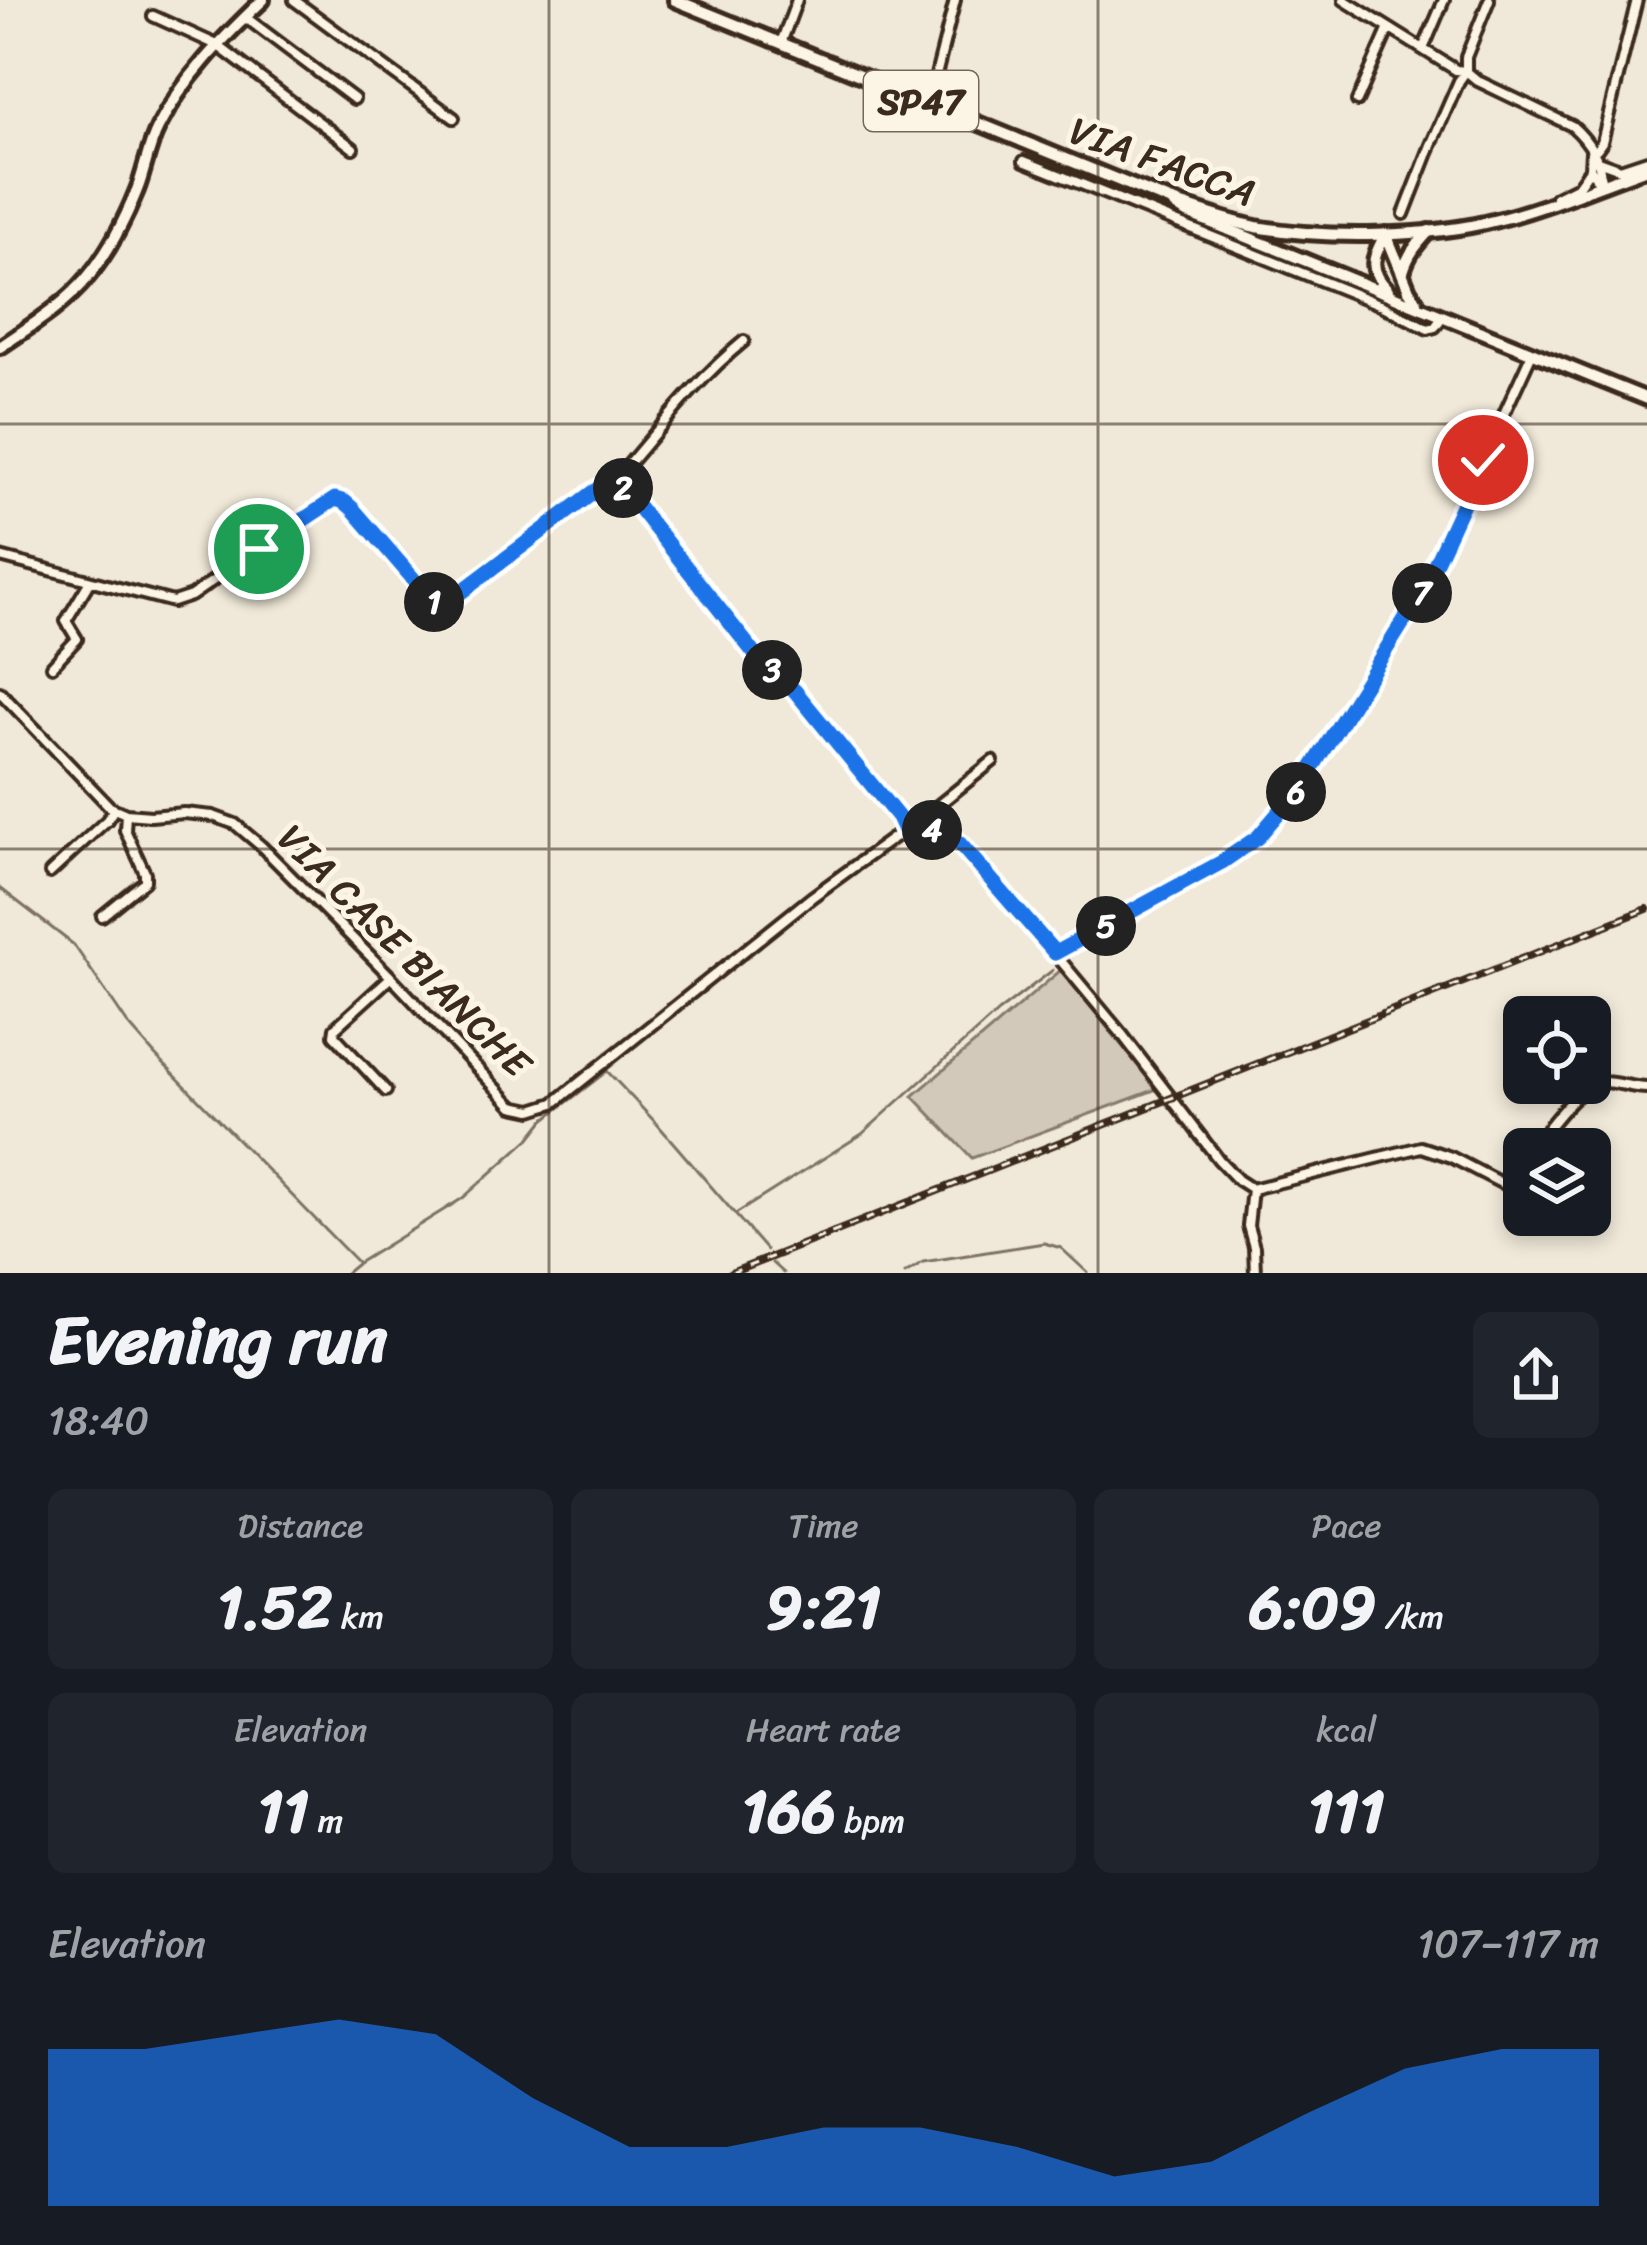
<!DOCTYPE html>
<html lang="en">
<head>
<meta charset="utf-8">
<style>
  :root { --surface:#171b24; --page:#20242c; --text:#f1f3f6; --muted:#9ea1a6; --accent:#1a73e8 }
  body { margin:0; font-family:Sriracha,sans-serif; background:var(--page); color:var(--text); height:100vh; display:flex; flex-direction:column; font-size:45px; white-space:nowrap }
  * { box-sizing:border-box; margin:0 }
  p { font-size:39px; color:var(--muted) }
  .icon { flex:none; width:66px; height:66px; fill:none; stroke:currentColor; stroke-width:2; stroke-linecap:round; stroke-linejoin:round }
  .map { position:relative; height:1273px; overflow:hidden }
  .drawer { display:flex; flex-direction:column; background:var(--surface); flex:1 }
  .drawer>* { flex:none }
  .buttons { position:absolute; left:1503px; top:996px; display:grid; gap:24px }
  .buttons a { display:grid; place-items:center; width:108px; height:108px; border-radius:18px; background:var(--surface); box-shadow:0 6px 18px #0003; font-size:60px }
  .pin { position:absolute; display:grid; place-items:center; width:102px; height:102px; color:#fff; margin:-51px; border:6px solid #fff; border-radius:50%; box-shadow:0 3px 12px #0007 }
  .km { position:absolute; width:60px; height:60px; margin:-30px; border-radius:50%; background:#222; color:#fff; font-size:33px; line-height:60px; text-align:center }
  .round { display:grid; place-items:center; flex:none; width:126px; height:126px; border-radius:18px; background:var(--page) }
  .headline { display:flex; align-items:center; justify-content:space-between; height:204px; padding:0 48px }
  h1 { font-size:66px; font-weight:700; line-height:90px }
  .figures { display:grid; grid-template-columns:repeat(3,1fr); gap:18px; height:204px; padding:12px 48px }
  .figures div { display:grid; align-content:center; border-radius:18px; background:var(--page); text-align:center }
  .figures b { font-size:60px; font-weight:700 }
  .figures small { font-size:33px; font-weight:400 }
  .figures p { font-size:33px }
  .chart { height:336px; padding:24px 48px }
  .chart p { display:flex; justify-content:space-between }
  .chart svg { width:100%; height:216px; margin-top:12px; fill:var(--accent); opacity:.7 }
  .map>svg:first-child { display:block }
  .green { fill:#d2c9ba; stroke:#867a6c; stroke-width:3 }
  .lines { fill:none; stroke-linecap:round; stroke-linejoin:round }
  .stream { stroke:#7e7163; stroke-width:3 }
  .street-casing { stroke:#3b2a1e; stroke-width:16 }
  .secondary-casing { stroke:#3b2a1e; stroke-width:20 }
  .primary-casing { stroke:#3b2a1e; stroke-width:20 }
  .street { stroke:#fcf5e5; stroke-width:8 }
  .secondary { stroke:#fcf5e5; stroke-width:10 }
  .primary { stroke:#fcf5e5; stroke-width:10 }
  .rail-casing { stroke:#3b2a1e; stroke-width:8 }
  .rail { stroke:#fcf5e5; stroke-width:3; stroke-dasharray:9; stroke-linecap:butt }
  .route-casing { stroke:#fff; stroke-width:24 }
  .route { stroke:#1a73e8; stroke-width:15 }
  .grid { fill:none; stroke:#3b2a1e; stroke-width:3; stroke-opacity:0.55 }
  .labels { text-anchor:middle; stroke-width:10; stroke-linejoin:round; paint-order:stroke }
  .shield { fill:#fcf5e5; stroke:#75675a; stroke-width:3 }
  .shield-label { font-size:36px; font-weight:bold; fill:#3b2a1e }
  .street-label { font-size:39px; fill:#3b2a1e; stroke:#fcf5e5 }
</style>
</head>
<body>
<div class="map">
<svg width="1647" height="1273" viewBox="0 0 1647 1273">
  <rect width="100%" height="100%" fill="#f0e9d9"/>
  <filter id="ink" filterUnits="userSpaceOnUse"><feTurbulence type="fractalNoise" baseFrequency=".00833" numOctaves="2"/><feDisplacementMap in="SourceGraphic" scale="24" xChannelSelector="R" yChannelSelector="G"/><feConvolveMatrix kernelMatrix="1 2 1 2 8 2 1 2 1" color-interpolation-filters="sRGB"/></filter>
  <g filter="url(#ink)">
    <path class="green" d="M1061,970L1157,1089L972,1158L913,1096Z"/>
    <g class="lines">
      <path class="stream" d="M0,888L74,945L127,1023L155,1055L358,1263L463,1198L529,1139L544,1120L607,1071L658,1125L766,1250
        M737,1213L862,1134L998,1012L1053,970
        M772,1263L783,1273
        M346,1273L357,1264
        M905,1273L923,1262L1044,1243L1061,1248L1088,1273"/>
      <g class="street-casing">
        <path id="street" d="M294,0L454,118
          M1344,0L1456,70L1466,71L1478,81L1572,126C1588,140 1604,163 1600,184
          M153,16L217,45L353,148
          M245,17L354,99
          M781,43L797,0
          M1423,49L1444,0
          M1357,101L1389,28
          M929,103L955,0
          M1024,161L1379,304L1428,329L1435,327L1443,316
          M1598,161L1620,169L1647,160
          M1599,183L1590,168L1591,152L1597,149L1602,142L1637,0
          M1556,197L1578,186L1590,169
          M1404,214L1431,145L1459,81L1466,71V57L1489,0
          M616,479C657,432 695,381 744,341
          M0,557L173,602L191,596L300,520L335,499L345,502L353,509L435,604L444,605L594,492L616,479L755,654L795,691L898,817L904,830
          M52,666L77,639L66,621L90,581
          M0,692L110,807L126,814L151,816L184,813L213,816L235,824L261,846L389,975L513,1106L532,1110L554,1103L812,897L904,830H931L950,835L960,844L992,878L1121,1033L1219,1160L1238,1180L1252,1189L1248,1226L1254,1247L1255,1273
          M931,811L993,761
          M913,828L918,818L931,811L949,830L950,835
          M50,873L107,820L114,809
          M102,916L145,881V873L125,830L126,814
          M1055,953L1222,862L1258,837L1299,789L1422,592L1532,353
          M386,1091L334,1035L335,1028L391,977
          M1532,1149C1545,1132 1578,1085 1600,1082C1614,1081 1632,1088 1647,1088
          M1252,1189L1421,1147L1451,1157L1501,1183L1524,1159"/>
      </g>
      <g class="secondary-casing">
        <path id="secondary" d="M1173,204L1185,212L1647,399
          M1386,234L1409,290L1417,302
          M1386,234C1372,257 1368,270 1388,290
          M1403,272C1408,254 1417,244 1429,231
          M0,347C29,327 64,306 87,278C108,253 125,220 137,190C145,170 148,147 158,128C183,78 223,38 263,0"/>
      </g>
      <g class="primary-casing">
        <path id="primary" d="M675,0L1167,200C1197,210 1226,221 1256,227C1325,239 1430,238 1497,220C1547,208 1598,185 1647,168"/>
      </g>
      <use href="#street" class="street"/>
      <use href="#secondary" class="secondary"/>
      <use href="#primary" class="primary"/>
      <g class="rail-casing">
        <path id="rail" d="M731,1273L1647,909"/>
      </g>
      <use href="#rail" class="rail"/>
    </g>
  </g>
  <g class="lines" filter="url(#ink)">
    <g class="route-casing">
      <path id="route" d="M259,549L335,499L345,502L353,509L435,604L444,605L594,492L616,479L755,654L795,691L898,817L904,830C924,826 945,831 960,844L1055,953L1222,862L1258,837L1299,789L1422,592L1483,460"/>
    </g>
    <use href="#route" class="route"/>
  </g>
  <path class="grid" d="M549,0V1273M1098,0V1273M0,424H1647M0,849H1647"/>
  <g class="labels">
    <rect class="shield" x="864" y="71" width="114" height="60" rx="9"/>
    <g class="shield-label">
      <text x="921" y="114">SP47</text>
    </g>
    <g class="street-label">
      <text transform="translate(1163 161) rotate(20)" y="14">VIA FACCA</text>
      <text transform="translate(405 950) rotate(45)" y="14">VIA CASE BIANCHE</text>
    </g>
  </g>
</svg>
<div class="buttons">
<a><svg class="icon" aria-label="locate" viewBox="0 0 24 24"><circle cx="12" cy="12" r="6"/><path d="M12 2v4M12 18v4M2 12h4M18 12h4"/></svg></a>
<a><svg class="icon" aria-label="layers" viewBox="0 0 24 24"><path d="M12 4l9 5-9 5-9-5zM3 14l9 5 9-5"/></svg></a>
</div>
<div class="pin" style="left:259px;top:549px;background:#1e9e55"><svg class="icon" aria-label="arrive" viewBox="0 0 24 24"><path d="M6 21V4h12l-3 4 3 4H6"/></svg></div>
<div class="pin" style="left:1483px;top:460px;background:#d93025"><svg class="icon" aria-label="check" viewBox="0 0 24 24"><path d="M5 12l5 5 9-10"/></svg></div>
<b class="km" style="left:434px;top:602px">1</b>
<b class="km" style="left:623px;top:488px">2</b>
<b class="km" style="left:772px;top:670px">3</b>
<b class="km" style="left:932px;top:830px">4</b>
<b class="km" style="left:1106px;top:926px">5</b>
<b class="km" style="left:1296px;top:792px">6</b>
<b class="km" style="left:1422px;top:593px">7</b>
</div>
<section class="drawer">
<div class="headline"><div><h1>Evening run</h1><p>18:40</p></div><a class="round"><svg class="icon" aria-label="share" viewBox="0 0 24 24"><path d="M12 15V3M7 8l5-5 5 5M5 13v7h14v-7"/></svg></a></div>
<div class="figures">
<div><p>Distance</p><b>1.52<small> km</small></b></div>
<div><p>Time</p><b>9:21</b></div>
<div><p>Pace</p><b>6:09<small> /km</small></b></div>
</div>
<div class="figures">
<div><p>Elevation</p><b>11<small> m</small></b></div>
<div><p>Heart rate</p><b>166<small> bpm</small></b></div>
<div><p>kcal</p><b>111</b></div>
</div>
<div class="chart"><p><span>Elevation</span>107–117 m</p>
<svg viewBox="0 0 160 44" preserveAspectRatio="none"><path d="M0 44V12L10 12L20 9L30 6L40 9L50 22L60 32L70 32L80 28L90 28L100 32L110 38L120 35L130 25L140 16L150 12L160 12V44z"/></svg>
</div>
</section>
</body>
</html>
